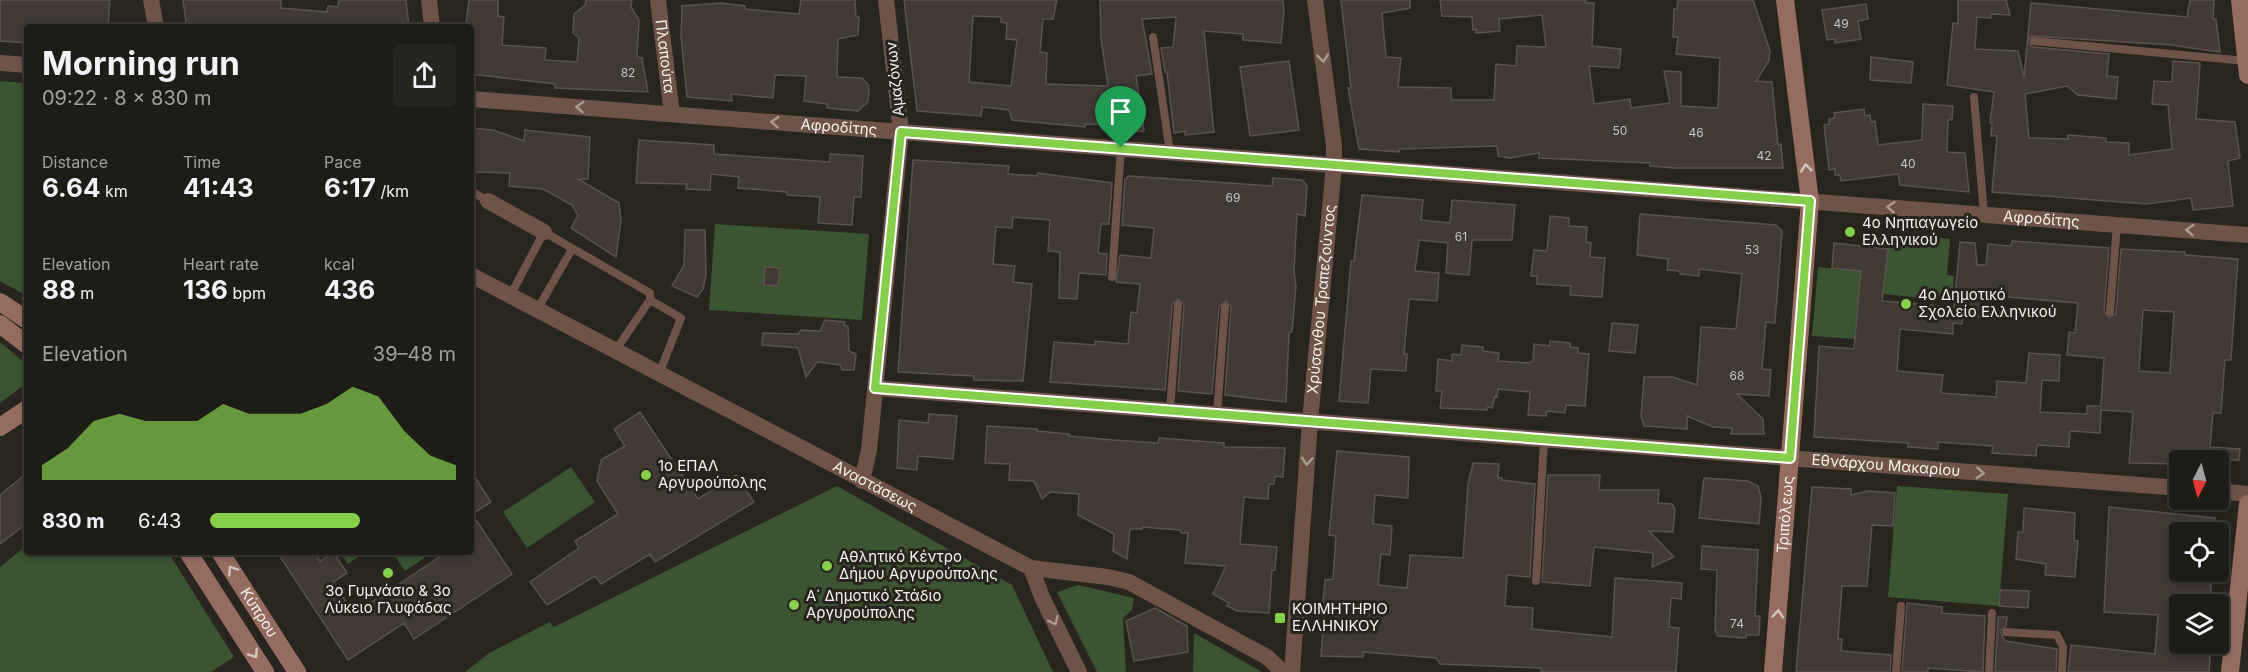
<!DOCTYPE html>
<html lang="en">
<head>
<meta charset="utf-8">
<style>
  :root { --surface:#1d1c16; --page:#25251f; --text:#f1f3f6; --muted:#a0a1a1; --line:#3b3a35; --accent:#86cf4b }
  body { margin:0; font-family:Inter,sans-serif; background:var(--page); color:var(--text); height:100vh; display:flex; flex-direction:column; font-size:22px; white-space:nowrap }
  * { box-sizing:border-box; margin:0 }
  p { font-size:20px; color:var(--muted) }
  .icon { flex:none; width:33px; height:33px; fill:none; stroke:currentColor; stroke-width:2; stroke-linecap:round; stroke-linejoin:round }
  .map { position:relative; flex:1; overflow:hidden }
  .side { position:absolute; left:24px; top:24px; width:450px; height:531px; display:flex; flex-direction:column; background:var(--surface); border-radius:6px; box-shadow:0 3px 9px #0003,0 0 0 2px var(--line) }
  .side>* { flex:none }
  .needle { width:39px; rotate:186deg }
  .buttons { position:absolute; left:2169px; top:450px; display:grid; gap:12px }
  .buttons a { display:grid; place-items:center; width:60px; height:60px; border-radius:6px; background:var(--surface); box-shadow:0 3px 9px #0003,0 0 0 2px var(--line); font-size:30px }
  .pin { position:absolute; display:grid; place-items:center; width:51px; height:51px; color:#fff; margin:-62px -26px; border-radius:50% 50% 50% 0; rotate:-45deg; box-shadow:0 0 6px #0007 }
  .pin .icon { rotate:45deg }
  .round { display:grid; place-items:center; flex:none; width:63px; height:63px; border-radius:6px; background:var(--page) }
  .overview { display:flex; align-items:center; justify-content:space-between; height:102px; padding:0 18px }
  h1 { font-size:33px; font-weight:700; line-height:45px }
  .stats { display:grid; grid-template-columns:repeat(3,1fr); gap:9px; height:102px; padding:6px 18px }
  .stats div { display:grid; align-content:center }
  .stats b { font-size:26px; font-weight:700 }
  .stats small { font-size:16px; font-weight:400 }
  .stats p { font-size:16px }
  .chart { height:168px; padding:12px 18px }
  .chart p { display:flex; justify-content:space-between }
  .chart svg { width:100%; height:108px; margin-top:6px; fill:var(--accent); opacity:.7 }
  ul { padding:0 18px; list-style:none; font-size:20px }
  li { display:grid; grid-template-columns:96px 72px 1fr; align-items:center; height:45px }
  li i { height:15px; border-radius:8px; background:var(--accent) }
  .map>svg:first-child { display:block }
  .green { fill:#3b5432 }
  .building { fill:#413934; stroke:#5b524d; stroke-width:1.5; fill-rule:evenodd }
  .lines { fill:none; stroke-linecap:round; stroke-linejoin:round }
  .lane { stroke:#6e534b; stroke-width:8 }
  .street { stroke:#6e534b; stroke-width:16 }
  .secondary { stroke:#976c60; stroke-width:18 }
  .oneway { stroke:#aa9b93 }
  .oneway2 { stroke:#d3c3bb }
  .route-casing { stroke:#fff; stroke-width:12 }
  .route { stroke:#86cf4b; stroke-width:8 }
  .poi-dot { fill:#86cf4b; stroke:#27251d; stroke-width:2 }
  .labels { text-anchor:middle; stroke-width:6; stroke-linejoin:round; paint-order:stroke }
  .number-label { font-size:12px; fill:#c6c4be }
  .street-label { font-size:15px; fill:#f3f2ec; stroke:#27251d }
  .poi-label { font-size:15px; fill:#f3f2ec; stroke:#27251d; text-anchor:start }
</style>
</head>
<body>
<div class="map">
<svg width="2248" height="672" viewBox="0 0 2248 672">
  <rect width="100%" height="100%" fill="#27251d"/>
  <path class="green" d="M0,81L27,83V296L0,281Z
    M715,224L869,234L862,320L709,310Z
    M1889,233L1950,239L1947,275L1954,276L1953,288L1934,299L1883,294Z
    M1818,267L1862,271L1855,339L1812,336Z
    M0,342L27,365V383L0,403Z
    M571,467L595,502L527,548L503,512Z
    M837,486L1012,585L1053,672H465L489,653L550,622L554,627Z
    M1897,486L2008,494L1999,606L1888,597Z
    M27,545V552H168L234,657L211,672H0V567Z
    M340,552H365L348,564Z
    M392,552H433L405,571Z
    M1078,585L1134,598L1132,610L1123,618L1126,672H1097L1057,592Z
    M1194,633L1262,672H1193Z"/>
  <path class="building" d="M0,0H110L108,27H27V43L0,41Z
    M183,0H281V8L327,12L328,6L338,7L339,0H406L409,26L194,27L186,22Z
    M469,0H498V16L504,17L502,45L546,48L545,60L577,62L579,38L573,33L574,14L585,5L586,0H632L631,7L639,20L637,57L642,58L648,92L555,88V84L471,74V24H466Z
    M801,0H855L856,17H859L858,35L838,39L837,77L862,78L869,86L868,102L858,111L827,108V104L804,101L806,76L775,75L773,98L731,94L732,101L687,97L681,36L682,6L721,3L745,6L744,9L799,14Z
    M904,0H1057L1053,19H1043L1040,52L1047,53L1046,84L1108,86L1101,39L1100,0H1283L1284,10L1281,43L1243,40V34L1204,31L1214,132L1185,135V131L1174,133L1167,72H1165L1161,48L1173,47L1176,17L1142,19L1152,74L1136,76L1144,131L1130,132L1129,126L1085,124V127L1012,120L1009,110L982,107L981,116L917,111ZM973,16L1001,17V22L1007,23L1006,39L1017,40L1011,86L969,82Z
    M1341,0H1410V8L1382,13L1386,57L1401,58L1398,87L1451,88V100H1494L1496,64L1516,66L1517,46L1546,47L1542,15L1499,19L1500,31L1476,33V29L1473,30L1472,17L1442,16L1440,0H1586L1585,3H1594L1592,46L1621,49L1619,68L1589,66L1594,104L1630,99L1631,108L1670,103L1664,71L1681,72V106L1718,108L1720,58L1676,54L1678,37H1673L1674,9H1677L1678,0H1753L1770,51L1769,61L1756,81L1772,82L1778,145L1781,144L1783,168H1674L1650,166V163L1539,158V153L1510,158L1498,156L1497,146L1400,149L1399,152L1359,149L1348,88H1351Z
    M1958,0H2006L2010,15L1991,14V18L1977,17L1975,49L2018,51L2024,77L2031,3L2187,17L2190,0H2214L2213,19H2216L2220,52L2171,45L2031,36L2028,41L2033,47L2109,54L2107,76L2118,77L2116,99L2078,95L2067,86L2025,94L2029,138L2068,139V135L2106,138V142L2129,143V155L2172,149L2168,105L2152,104L2154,81L2172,82L2173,61L2200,63L2196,119L2235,122L2240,158L2228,161L2233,206L2193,210L2191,198L2146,204L1992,192L1997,136H1991L1992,123L1990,122L1994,92L1947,85L1953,23L1958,24Z
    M1866,4L1868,19L1858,21L1861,39L1835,43V39L1827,40L1822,10Z
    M1871,57L1913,62L1911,83L1870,80Z
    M1289,61L1299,130L1250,136L1240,67Z
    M1923,104L1953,106L1952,120H1948L1947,152L1965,153L1969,192L1900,185L1898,174L1841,181L1840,175H1835V169L1829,170L1824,125L1829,124V119L1835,118L1834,113L1864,109L1865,116L1870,115L1871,122L1875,121L1878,145L1922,140Z
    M471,128L493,130L524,141L525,130L590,137L588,179H578L619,203L621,220L616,257L571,228L578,216L572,205L543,189L509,186L510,173L474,172V157L471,158Z
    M639,140L714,145V154L830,162V154L863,156L861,197H854L852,225L818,223L820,197L787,195V192L738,188L739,177L711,174L710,190L686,189L687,184L636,183Z
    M913,160L1009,166L1008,174L1037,176L1038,173L1112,183L1109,224H1101L1098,253L1107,254L1106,275L1079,273L1077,299L1059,298L1060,252L1048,251L1050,220L1013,217L1012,228L996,227L993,264L1015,266L1013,282L1032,284L1023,381L974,380V376L898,372Z
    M1129,176L1272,186L1273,178L1302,180L1307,186L1305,216L1297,214L1294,271L1296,287L1292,332H1289L1286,402L1225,395L1231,307L1226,301L1219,307L1212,394L1178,391L1184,305L1178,299L1172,305L1165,390L1050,382L1054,342L1095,345V341L1128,344L1131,312L1137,313L1140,284L1116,282L1120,255L1151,258L1154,228L1122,225L1125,179Z
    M1362,195L1423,200L1421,220L1450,223L1452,200L1515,205L1512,240H1472L1469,275L1446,273L1448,243L1419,240L1415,271L1439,273L1437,301L1409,299L1404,354H1407L1406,371L1371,369L1368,403L1339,401L1351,261H1354Z
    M1640,214L1776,225L1782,231L1775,323L1766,322L1762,369L1771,370L1769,396L1737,394L1763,419L1764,434H1731L1732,428L1713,427L1687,416V429L1644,426L1641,416L1644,377H1673L1697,385L1701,327L1736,329L1742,274L1699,269V276L1680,274V271L1667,270L1668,259L1637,255Z
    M1550,216L1569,218V226L1587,227L1586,242L1591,243L1590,257L1605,258L1602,297L1570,295L1571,286L1537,284V276H1531L1534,250L1547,251Z
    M685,230H705L706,276L703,289L697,297L672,286L684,265Z
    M2012,241L2109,248L2104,311L2110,318L2116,313L2121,249L2185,252V255L2238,259L2231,360H2225L2221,413H2213L2210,447L2240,449L2239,460H2180V464L2129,463L2133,412L2101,410L2100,433L2070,431L2069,447L2037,445L2036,456L1992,453L1993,446L1938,442V449L1908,447V443L1814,437L1819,346L1854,349L1861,271L1832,268L1834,243L1888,249L1882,301L1954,307L1960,242L1975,243L1977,265H1986L1988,244L2011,246ZM1983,295L2078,303L2075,333L2069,332L2067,355L2104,358L2101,406H2087V414L2040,412L2042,380L2059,381L2060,355L2029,353L2026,383L1997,381L1996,397L1941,393L1943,375L1897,371L1900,329L1953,334V323L1962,324L1963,316L1982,317ZM2143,310L2174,312L2170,373L2139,371Z
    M765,267L780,268L778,286L764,285Z
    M825,320L845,322L844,325L848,326L849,351L856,354L854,370H842L840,365L817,362L806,377L798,348L762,345L763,333L798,334L801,330L820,331Z
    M1612,323L1638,325L1635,353L1609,351Z
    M1550,341L1570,343V347L1578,348V353L1589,354L1585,406L1566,405L1565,413L1547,411L1546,416L1528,415L1530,392L1498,389L1497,397L1495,396L1492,408L1488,407L1487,410L1440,408L1442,391H1436L1438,359L1452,361V354L1461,355L1462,345L1483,347V351L1499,353L1498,361L1529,363L1533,361L1534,344L1550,346Z
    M640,412L698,499L736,475L754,502L655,562L650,554L601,584L595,576L547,605L530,582L579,548L575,541L618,514L597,481L601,460L625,446L614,429Z
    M929,414L957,416L953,459L918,456L917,470L897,468L899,420L928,423Z
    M987,426L1037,429V431L1069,434V436L1113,440L1158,443L1159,438L1224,443V447L1285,448L1283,477L1275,476L1274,484H1269L1268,499L1244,497L1240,544L1277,547L1275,570H1272L1269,613L1237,611L1227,606L1229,603L1213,594L1226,566L1185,563L1188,533H1181L1180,530L1142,527V529H1130L1127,559L1113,551L1114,534L1078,515L1079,494L1050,492L1042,499L1034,481L1009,480L1010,464L985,463Z
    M1337,451L1409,457L1408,498L1375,495L1373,524L1392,526L1390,555L1381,554L1378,585L1407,588L1410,555L1463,558L1468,484L1473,463L1499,464L1498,478H1502V480L1535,484L1530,577L1507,575L1505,606L1533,608L1532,629L1612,637L1615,578L1682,583L1681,599L1671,598L1669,627L1679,628L1676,672H1541V668L1440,664L1436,658L1363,652V657L1321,656L1323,628L1345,606L1323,602L1325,580L1333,579L1336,536L1329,535Z
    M471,471L491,502L472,514L512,574L414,639L404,623L348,660L277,552H314L320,561L334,553L347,573L333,582L354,614L447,552H471Z
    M27,473V523L0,544V495Z
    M1548,475H1600L1599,490H1659L1658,503L1672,504L1675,509L1673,532L1649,531L1674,557L1652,567L1653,553L1594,547L1590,586L1542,582Z
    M1704,478L1748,481L1758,486L1761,497L1759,524L1699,518Z
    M1812,487L1851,489V495L1868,491L1895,493L1893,526L1872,525L1867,586H1842L1838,639H1842L1841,651L1891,655L1890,672H1796Z
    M2109,507L2215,518L2214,532H2180V572H2212L2210,600L2180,601V644H2211L2209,672H2068L2071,645L2155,654L2158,615L2104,612Z
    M2024,508L2075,513L2074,540L2078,541L2075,577L2045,575L2046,564L2016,559L2018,532H2023Z
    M1702,546L1758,550L1755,616H1760L1759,635H1746V638L1717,636V632H1715L1717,570L1701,569Z
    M2000,590L2029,591L2028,608L1999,606Z
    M1907,603L1942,607V613L1985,616L1983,672L1928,668V672H1902Z
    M1155,608L1187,626L1188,652L1134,661L1126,621Z
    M1998,617H2007L2006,626L2000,631L2005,641L2057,649L2056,672H1995Z"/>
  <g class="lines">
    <path class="lane" d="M1153,37L1170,152
      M2034,41L2246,61
      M1974,97L1984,214
      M471,191L488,201
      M1112,277L1121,148
      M510,296L544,232L650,293V300L681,318L659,374
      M537,310L572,249
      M2110,312L2117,225
      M615,351L650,300
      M1170,410L1178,305
      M1217,414L1225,307
      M1536,581L1544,439
      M2006,632L2057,635L2063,647L2062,672
      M1896,672L1901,606
      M1989,672L1992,613"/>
    <g class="street">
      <path d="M151,0L156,27"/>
      <path d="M429,0L432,27"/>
      <path id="s1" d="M658,0L672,114"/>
      <path d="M0,63L27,65"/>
      <path id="s2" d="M471,99L2248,235"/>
      <path d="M488,201L544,232"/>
      <path id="s3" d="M471,275L1031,568L1108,577L1129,582L1267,657L1283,672"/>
      <path id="s4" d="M875,388L2180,488"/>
      <path d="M862,481L869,450L901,132L886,0"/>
      <path d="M2218,491L2248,494"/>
      <path d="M1031,568L1042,597L1079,672"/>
      <path id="s5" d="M1292,672L1310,421L1334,165V146L1315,0"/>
    </g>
    <g class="secondary">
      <path d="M2240,0L2248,75"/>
      <path d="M0,302L27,320"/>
      <path d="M0,324L27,345"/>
      <path d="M0,427L27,409"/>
      <path d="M188,552L265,672"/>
      <path id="s6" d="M220,552L297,672"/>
      <path id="s7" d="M1773,672L1810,201L1785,0"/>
      <path d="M2230,672L2248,504"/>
    </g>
  </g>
  <defs><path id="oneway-chevron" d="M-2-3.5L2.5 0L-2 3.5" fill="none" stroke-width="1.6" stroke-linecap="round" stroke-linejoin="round" transform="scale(1.5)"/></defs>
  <g class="oneway">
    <use href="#oneway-chevron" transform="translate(1323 58) rotate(83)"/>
    <use href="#oneway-chevron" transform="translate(580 107) rotate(-176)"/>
    <use href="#oneway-chevron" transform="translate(775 122) rotate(-176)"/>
    <use href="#oneway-chevron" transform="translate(1891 207) rotate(-176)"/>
    <use href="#oneway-chevron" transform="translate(2190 230) rotate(-176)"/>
    <use href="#oneway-chevron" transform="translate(1307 461) rotate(94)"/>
    <use href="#oneway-chevron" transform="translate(1980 473) rotate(4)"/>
    <use href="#oneway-chevron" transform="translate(1054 621) rotate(64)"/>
  </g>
  <g class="oneway2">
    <use href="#oneway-chevron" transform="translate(1806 168) rotate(-97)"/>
    <use href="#oneway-chevron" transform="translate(232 570) rotate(-123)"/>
    <use href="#oneway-chevron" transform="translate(1778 614) rotate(-86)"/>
    <use href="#oneway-chevron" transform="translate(254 654) rotate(57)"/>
  </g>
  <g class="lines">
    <g class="route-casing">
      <path id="route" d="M901,132L1810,201L1790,458L875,388Z"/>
    </g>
    <use href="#route" class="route"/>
  </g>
  <g class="poi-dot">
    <circle cx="1850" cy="232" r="6"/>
    <circle cx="1906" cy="304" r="6"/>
    <circle cx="646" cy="475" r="6"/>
    <circle cx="827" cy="566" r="6"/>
    <circle cx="388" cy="573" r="6"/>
    <circle cx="794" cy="605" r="6"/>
    <rect x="1274" y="612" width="12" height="12" rx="3"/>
  </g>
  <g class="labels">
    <g class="number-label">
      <text x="1841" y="28">49</text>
      <text x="628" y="77">82</text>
      <text x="1620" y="135">50</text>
      <text x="1696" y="137">46</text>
      <text x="1764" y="160">42</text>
      <text x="1908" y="168">40</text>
      <text x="1233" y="202">69</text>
      <text x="1461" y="241">61</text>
      <text x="1752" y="254">53</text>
      <text x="1737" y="380">68</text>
      <text x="1737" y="628">74</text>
    </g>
    <g class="street-label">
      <text dy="5" stroke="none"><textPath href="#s1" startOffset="57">Πλαπούτα</textPath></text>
      <text transform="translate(895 79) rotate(-96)" y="5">Αμαζόνων</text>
      <text dy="5" stroke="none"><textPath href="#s2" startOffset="369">Αφροδίτης</textPath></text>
      <text dy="5" stroke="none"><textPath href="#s2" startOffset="1575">Αφροδίτης</textPath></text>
      <text dy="5" stroke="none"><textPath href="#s5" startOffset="374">Χρύσανθου Τραπεζούντος</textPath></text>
      <text dy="5" stroke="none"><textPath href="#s4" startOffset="1014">Εθνάρχου Μακαρίου</textPath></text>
      <text dy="5" stroke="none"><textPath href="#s3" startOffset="456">Αναστάσεως</textPath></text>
      <text dy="5" stroke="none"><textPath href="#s7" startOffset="158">Τριπόλεως</textPath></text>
      <text dy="5" stroke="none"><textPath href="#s6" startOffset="72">Κύπρου</textPath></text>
    </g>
    <g class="poi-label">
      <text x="1862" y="228">4ο Νηπιαγωγείο<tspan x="1862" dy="17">Ελληνικού</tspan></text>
      <text x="1918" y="300">4ο Δημοτικό<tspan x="1918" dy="17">Σχολείο Ελληνικού</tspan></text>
      <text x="658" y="471">1o ΕΠΑΛ<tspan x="658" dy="17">Αργυρούπολης</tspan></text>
      <text x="839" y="562">Αθλητικό Κέντρο<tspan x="839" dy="17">Δήμου Αργυρούπολης</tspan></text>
      <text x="388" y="596" text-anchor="middle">3ο Γυμνάσιο &amp; 3ο<tspan x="388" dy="17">Λύκειο Γλυφάδας</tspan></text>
      <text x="806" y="601">Α΄ Δημοτικό Στάδιο<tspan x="806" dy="17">Αργυρούπολης</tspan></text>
      <text x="1292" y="614">ΚΟΙΜΗΤΗΡΙΟ<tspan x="1292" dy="17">ΕΛΛΗΝΙΚΟΥ</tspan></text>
    </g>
  </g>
</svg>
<div class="buttons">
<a><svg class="needle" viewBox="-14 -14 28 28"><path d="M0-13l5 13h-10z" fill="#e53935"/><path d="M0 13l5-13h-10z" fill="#a0a1a1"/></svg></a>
<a><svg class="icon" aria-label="locate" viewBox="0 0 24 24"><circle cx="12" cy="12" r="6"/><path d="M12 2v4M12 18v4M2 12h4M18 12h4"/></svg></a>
<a><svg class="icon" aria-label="layers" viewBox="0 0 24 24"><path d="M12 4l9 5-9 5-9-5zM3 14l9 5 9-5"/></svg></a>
</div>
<div class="pin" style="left:1121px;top:148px;background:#1e9e55"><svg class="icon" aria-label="arrive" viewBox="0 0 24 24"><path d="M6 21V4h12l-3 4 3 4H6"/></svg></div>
<section class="side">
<div class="overview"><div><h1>Morning run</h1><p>09:22 · 8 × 830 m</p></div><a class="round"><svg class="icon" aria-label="share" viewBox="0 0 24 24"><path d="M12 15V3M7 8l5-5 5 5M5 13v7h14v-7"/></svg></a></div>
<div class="stats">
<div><p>Distance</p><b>6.64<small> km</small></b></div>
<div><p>Time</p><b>41:43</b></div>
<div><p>Pace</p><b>6:17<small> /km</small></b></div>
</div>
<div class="stats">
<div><p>Elevation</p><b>88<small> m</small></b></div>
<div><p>Heart rate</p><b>136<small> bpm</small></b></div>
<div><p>kcal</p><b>436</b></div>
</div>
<div class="chart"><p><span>Elevation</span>39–48 m</p>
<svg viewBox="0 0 160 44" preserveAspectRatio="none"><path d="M0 44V38L10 31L20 20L30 17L40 20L50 20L60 20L70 13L80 17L90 17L100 17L110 13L120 6L130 10L140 24L150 34L160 38V44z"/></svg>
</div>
<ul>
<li><b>830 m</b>6:43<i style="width:61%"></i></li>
</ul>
</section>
</div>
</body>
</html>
